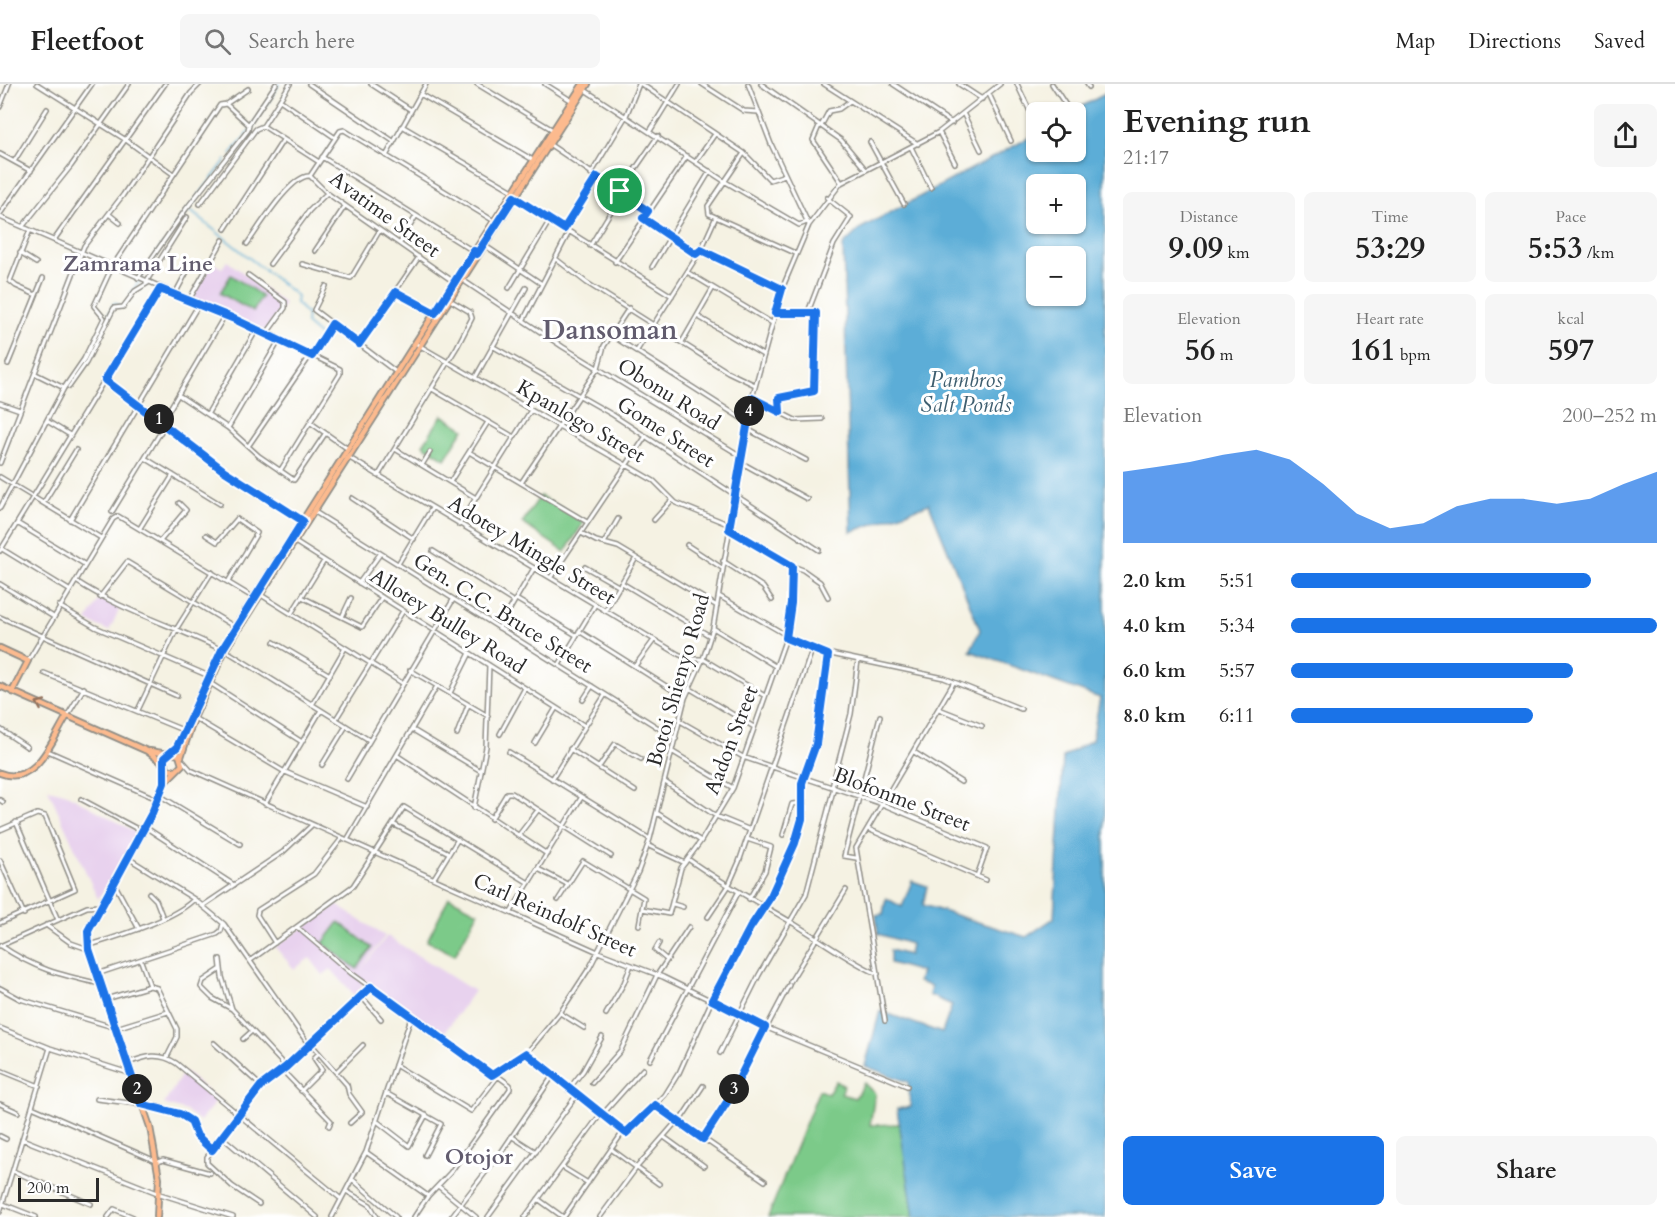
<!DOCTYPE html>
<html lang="en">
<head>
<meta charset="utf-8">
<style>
  :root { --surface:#fff; --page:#f6f6f6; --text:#222; --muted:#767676; --line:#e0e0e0; --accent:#1a73e8 }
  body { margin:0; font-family:Cardo,serif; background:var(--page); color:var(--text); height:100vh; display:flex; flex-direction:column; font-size:22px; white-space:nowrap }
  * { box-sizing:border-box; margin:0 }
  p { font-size:20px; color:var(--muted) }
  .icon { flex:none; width:33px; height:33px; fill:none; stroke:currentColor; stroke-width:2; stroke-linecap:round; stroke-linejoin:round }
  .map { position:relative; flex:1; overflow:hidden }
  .side { display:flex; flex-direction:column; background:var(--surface); width:570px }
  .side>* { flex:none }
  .buttons { position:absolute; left:1026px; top:18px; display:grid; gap:12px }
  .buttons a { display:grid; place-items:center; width:60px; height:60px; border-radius:9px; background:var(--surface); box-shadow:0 2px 4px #0004; font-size:30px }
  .scale { position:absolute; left:18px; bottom:15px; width:81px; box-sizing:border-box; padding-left:6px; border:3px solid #2b2b2b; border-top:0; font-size:16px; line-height:21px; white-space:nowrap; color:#2b2b2b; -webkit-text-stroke:4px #fff; paint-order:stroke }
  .pin { position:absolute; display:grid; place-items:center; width:51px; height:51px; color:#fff; margin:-26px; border:3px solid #fff; border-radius:50%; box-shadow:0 2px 6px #0007 }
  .km { position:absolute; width:30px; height:30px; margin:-15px; border-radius:50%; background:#222; color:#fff; font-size:16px; line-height:30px; text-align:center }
  .round { display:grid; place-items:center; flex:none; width:63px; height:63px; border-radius:9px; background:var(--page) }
  .head { display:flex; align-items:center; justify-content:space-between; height:102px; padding:0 18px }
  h1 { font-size:33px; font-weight:600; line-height:45px }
  .metrics { display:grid; grid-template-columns:repeat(3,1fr); gap:9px; height:102px; padding:6px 18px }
  .metrics div { display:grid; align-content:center; border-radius:9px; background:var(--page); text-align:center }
  .metrics b { font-size:30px; font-weight:600 }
  .metrics small { font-size:16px; font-weight:400 }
  .metrics p { font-size:16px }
  .chart { height:168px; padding:12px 18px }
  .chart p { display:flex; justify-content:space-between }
  .chart svg { width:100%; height:108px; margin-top:6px; fill:var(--accent); opacity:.7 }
  .button { display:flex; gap:12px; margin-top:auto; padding:12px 18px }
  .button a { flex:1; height:69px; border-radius:9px; background:var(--accent); color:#fff; font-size:24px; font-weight:600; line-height:69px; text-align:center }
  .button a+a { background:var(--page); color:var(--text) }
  ul { padding:0 18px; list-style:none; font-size:20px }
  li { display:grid; grid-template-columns:96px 72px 1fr; align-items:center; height:45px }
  li i { height:15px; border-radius:8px; background:var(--accent) }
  header { display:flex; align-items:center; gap:36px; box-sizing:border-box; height:84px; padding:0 30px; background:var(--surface); border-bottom:2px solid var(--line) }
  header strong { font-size:28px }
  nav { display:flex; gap:33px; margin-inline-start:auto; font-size:21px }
  .search { width:420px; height:54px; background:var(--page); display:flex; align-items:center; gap:15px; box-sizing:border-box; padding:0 21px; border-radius:9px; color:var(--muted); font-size:22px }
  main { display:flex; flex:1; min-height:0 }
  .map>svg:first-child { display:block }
  .built { fill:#e8d2ee }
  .green { fill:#7cca89; stroke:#547a5a; stroke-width:1.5 }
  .water { fill:#5cadd7; stroke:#446c81; stroke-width:1.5; fill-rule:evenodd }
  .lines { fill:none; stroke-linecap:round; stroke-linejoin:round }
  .stream { stroke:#5cadd7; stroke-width:1.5 }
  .minor-casing { stroke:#908e87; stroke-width:6 }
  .major-casing { stroke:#908e87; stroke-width:8 }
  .minor { stroke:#fff; stroke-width:3 }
  .major { stroke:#fcba8e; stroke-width:4.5 }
  .oneway { stroke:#94725c }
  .route-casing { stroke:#fff; stroke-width:12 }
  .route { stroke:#1a73e8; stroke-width:8 }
  .labels { text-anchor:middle; stroke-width:6; stroke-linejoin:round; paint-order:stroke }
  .street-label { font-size:21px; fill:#2b2b2b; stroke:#fff }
  .neighbourhood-label { font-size:22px; font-weight:bold; fill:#625c6e; stroke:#fff }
  .water-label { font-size:22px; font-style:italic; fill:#3f5f70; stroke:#fff }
  .district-label { font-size:27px; font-weight:bold; fill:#625c6e; stroke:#fff }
</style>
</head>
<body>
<header>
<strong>Fleetfoot</strong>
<div class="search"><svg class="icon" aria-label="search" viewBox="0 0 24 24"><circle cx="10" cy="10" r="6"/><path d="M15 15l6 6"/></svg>Search here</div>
<nav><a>Map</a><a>Directions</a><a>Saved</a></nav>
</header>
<main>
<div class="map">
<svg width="1105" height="1133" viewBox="0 0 1105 1133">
  <rect width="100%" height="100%" fill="#fff"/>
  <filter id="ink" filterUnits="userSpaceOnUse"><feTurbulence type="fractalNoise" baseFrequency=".0167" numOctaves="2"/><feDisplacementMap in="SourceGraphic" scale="12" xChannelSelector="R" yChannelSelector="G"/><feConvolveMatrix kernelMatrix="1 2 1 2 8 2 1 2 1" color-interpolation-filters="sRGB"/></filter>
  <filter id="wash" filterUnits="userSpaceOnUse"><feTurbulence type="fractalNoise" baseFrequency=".008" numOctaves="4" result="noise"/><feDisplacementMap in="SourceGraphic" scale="24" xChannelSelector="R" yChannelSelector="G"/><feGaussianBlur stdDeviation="1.35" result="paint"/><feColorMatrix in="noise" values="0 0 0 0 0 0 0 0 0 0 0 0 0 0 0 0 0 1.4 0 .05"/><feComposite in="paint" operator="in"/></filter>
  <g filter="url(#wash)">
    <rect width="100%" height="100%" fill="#f5f2e3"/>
    <path class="built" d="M227,177L285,220L266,247L190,216L213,179L222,184Z
      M100,514L120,524L109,547L87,537Z
      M48,705L65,709L139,750L98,815Z
      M337,821L385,852L358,890L387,852L474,907L442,952L365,896L356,913L331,885L323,891L310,874L294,885L275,863Z
      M184,987L217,1016L200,1037L186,1027L164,1020Z"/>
    <path class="green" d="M231,191L262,212L253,228L220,209Z
      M442,331L464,345L445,375L423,361Z
      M540,412L584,438L565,468L522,439Z
      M449,813L478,828L455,871L427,857Z
      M339,838L372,864L357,885L323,859Z
      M836,997L844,1002L841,1010L855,1014L864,999L875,1010L870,1041L900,1040L914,1133H768L819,1006L828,1010Z"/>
    <path class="water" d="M1105,10V1133H914L897,1025L911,1023L908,998L865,982L880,927L942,949L952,921L929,911L931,902L918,898L921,888L890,879V866L909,871L911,860L878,850L876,831L883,830L886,814L902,823L912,797L927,802L923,821L1026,853L1054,834L1063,673L1092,656L1100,614L970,567L980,546L929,420L851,448L843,161L861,144L1036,50V68H1076V28H1071ZM1036,100H1076V140H1036ZM1036,172H1076V212H1036Z"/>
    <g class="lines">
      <path class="stream" d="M231,70L251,46L279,0
        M188,125L297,212L296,219L307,230L306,240L320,252
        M173,146L226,76
        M130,211L163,160
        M96,257L114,219L120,222"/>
    </g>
  </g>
  <g filter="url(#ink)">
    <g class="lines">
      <g class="minor-casing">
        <path id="minor" d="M37,0L126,56L173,90
          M309,0L393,57
          M371,0L411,26
          M477,0L553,46
          M545,0L572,17
          M641,0L744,69L770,96L785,91
          M702,0L744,27L758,28
          M748,0L771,60L808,139
          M761,0L841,56L866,86
          M824,0L918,60
          M893,0L952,39
          M959,0L982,15
          M1017,0L1036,40
          M1052,0L1069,26
          M1087,0L1089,3
          M585,6L724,97L799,141L807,138
          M420,10L533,76
          M989,10L1011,57
          M280,16L334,53
          M226,20L248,5
          M0,23L9,0
          M964,31L981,66
          M249,40L276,0
          M263,42L319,78
          M402,42L513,107
          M819,42L813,56L841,98
          M821,42L829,27L839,25L850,17
          M650,47L679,0
          M939,48L955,79
          M870,58L904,120
          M549,60L648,127
          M911,63L931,104
          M744,69L708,122L709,130L795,169
          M0,70L31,87
          M386,72L426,0
          M322,73L473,167
          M15,76L47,25
          M696,77L715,50
          M591,90L626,32L639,0
          M310,92L340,47L344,46L494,137
          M310,92L327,109L454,198
          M620,107L658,52
          M516,114L672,212
          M200,120L256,45L263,42L290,0
          M0,130L92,0
          M110,131L120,139
          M0,133L267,249L340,285V290L280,387
          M643,134L696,170
          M23,142L71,82L129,0
          M225,145L283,56
          M564,145L597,93
          M30,146L10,197L16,202L36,211
          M54,156L165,0
          M400,159L416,132
          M247,160C258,145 291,90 310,92
          M484,161L542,200
          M590,162L622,109
          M701,166L782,205
          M315,167L345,122
          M20,169L36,179
          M556,175L587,199L728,288L755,301
          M615,178L687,72
          M270,180L309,127L327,109
          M302,180L351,194L380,146
          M652,183L710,87
          M687,188L772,239
          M248,191L285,218V224L267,249
          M461,195L563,263L741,372
          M146,198L187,133
          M326,202L314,226L396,288
          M509,204L550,136
          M396,208L434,229
          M175,210L191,180
          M189,216L223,156
          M775,229L806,231L808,228L834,160L851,133L827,114
          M697,232L763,271
          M524,235L569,148
          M611,251L747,338
          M682,258L713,204
          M415,259L654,397L676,419L730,441
          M359,260L419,173
          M492,262L613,331L819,466
          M636,268L701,166L715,135
          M8,280L43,194
          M475,294L526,204
          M105,296L223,386L303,437
          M69,303L86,279L114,224L123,223L135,207L148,199
          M64,304L84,275L104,234L94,222L112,183L220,21L226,20L249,41L248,46L186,125L138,194
          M432,305L514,353
          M180,312L228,344L259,372L294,396L325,350
          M752,314L795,336L822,335
          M0,319L20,326
          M780,328L779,314L814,307L816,229L808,228
          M208,329L257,245
          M47,337L70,351
          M162,338L225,231
          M311,339L348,365
          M228,344L280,255
          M747,345L806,376
          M249,361L332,240
          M395,365L476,414
          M469,368L587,438
          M348,373L678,570L689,575H703L765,612
          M145,374L220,420
          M740,378L807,415
          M0,379L84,162L123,111L191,9L200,0
          M422,381L430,368
          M378,392L457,263L472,234L470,228L450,216
          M0,393L101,454
          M450,398L488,338
          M521,399L598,284L604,262L629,224
          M352,414L414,455
          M44,418L76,366
          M0,424L64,304L36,290
          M112,428L165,341
          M315,428L676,655
          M70,436L199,220
          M654,436L672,416
          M17,439L84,480
          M459,441L531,326
          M140,444L173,391
          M729,445L785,479L803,486L820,498L828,513
          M581,449L596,457L618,463L717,522
          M206,451L217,458L237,435L257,449L228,498
          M161,456L186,426L179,419
          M295,458L585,642
          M604,459L618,435
          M687,461L722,484
          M2,465L69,506
          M0,467L160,205
          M433,467L514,518
          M723,477L763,503L772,516
          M398,480L432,424
          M585,483L620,503
          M551,493L646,352
          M76,497C120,526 174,542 222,566
          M359,499L380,470
          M622,499L710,552
          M0,500L52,532
          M261,511L402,599
          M719,512L812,566L944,594L1021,625
          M100,513L127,478L235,543
          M302,513L362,543L382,513
          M516,515L576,551
          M59,522L95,543L209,592
          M605,527L636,474
          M291,530L324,477
          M0,533L177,612
          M342,533L351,514
          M499,544L534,484
          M713,544L775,582
          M579,547L685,614
          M274,558L330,591
          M225,566L369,656
          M28,577L113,435L118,432L254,514
          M559,581L595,521
          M635,582L654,556
          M410,586L488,632
          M44,589L185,647
          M210,599L302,658
          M689,604L754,643
          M450,609L470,569
          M583,616L592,602
          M312,621L345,564
          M939,625L982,642
          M138,626L177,544L212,488
          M67,632L84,604
          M194,634L283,687L367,723
          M336,635L403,527
          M680,637L743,673L882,720L987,764L977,792
          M0,645L27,663
          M413,646L481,687
          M457,650L468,621
          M500,650L525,604
          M535,659L556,624
          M570,665L635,707
          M48,667L157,715
          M509,668L650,755
          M673,668L733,704
          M914,668L961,698
          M398,672L547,770
          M183,677L191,686L598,868L663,893L765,943L907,1002
          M322,681L346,642
          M599,683L615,660L641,675
          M347,695L453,516
          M552,695L605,611
          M665,698L716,732L750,746
          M832,703L851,630L858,576
          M159,711L240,760
          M81,715L143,748
          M0,716L3,718
          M265,720L321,626
          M474,724L486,663L489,581
          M657,729L701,757
          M491,735L507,709H512L611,772
          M16,738L58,836
          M393,740L449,769
          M145,743L234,801
          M868,745L986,796
          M0,746L37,730L45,732L75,805L0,839
          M783,751L792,720L803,719
          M518,752L538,726
          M747,755L771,763L765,787L749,815
          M347,756L437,602
          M649,762L685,779
          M128,774L194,815L224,840L309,961
          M856,774L844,772L880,632
          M688,775C721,799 756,817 791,838C820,855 847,876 878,890
          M0,776L24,830
          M538,785L567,800
          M434,794L458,755
          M114,799L139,845
          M149,809L156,816L163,834
          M558,816L583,777L644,814L639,841
          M673,820L683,823
          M204,821L283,768L312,741
          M642,825L669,830L681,784L701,757L733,704L786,554L790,531L792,482
          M511,828L581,714
          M708,833L728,803L739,778L812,566
          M46,841L71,859L88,865
          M297,843L351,889L492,991L526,970L560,929L590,883L638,788L650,755L685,614L703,575L713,544L752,314L782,205L809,141L841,99L939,48L1000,0
          M275,859L257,831L258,826L314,790L342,754
          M659,859L655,866L666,875
          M0,861C34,885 61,891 101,900
          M90,861C117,853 176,835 194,815
          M0,862L87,823L100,822
          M220,875L222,893L232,925L286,983
          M251,876L353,802L404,723L529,799
          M141,877L150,902
          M221,885L203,897L201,903L212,914L232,925
          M97,890L217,850L221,847L223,840
          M790,898L846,806
          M150,902L157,904L177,945V953L167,973
          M0,904L20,915L116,944L168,928
          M361,912L381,935
          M106,915L150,902
          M560,929L584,944
          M606,930L624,899L631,881
          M885,937L856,764L954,598
          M0,944L50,964L132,990
          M243,955L252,947
          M214,959L261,1002
          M311,960L347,1001L349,1010L362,1028L350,1039
          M720,969L759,891L806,810L834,703
          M526,970L623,1048
          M650,976L738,809
          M128,979C146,972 159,968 176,979L341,1115
          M395,981L471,1027L498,992
          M0,986L39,1002
          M282,986L331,1037L329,1042
          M336,988L363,961
          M679,989L712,916L750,844L771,811L795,759L802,735V699L816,660L828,571
          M592,999L621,966L657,891L689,843
          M568,1006L583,987L602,953
          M301,1007L322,986L314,974L319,969
          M386,1009L441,1040L425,1071
          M97,1015L162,1023L180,1030L191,1037L197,1052L212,1066
          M0,1020L18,1028
          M655,1021L765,1097
          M32,1023L158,1078L163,1076L210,1089
          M601,1032L643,985
          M378,1038L409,1062L426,1031
          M679,1038L703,1002
          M623,1048L628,1049L665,1011L678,990
          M0,1052L6,1055
          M511,1052L536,1068
          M222,1053L317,1133
          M664,1053L704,1082
          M22,1055L160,1110L233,1133
          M703,1055L729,1015L789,901
          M611,1065L659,1100
          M366,1068L428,1112
          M562,1083L588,1099
          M13,1087L91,1120
          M352,1095L396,1133
          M438,1102L476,1133
          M346,1107L370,1121L377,1133
          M538,1115L563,1133
          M3,1120L36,1133
          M259,1120L232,1102L207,1079V1073L261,1002L286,983L371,903
          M0,1128L50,964
          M108,1133L114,1125L133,1133
          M332,1133L366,1068L411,934
          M414,1133L428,1112L450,1089L510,1005V1001L495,990
          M451,1133L502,1067L552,993
          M488,1133L576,1012
          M525,1133L600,1031
          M564,1133L623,1048
          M600,1133L637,1083L677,1037"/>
      </g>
      <g class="major-casing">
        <path id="major" d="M0,564L28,577L12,608
          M0,602L147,667L164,680
          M150,667L168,670
          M171,669L177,663L209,592L235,543L415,259L583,0
          M181,673L194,634L225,566L588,0
          M0,689C36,703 52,656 67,632
          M157,1133L159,1094L150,1043L89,865L88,847L94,833L143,748L164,699L182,681L179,671L171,669L164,674L167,685L175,687"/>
      </g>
      <use href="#minor" class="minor"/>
      <use href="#major" class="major"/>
    </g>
    <defs><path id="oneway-chevron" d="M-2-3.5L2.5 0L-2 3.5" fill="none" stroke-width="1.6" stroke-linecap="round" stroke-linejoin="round" transform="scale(1.5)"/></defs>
    <use class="oneway" href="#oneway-chevron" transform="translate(40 620) rotate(-156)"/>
  </g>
  <g class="lines" filter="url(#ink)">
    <g class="route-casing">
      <path id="route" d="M597,93L648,127L643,134L696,170L701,166L782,205L775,229H816L814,307L779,314L780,328L752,314L729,445L792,482L791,519L786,554L828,571L816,660L802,699V735L795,759L771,812L750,844L712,916L765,943L729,1015L703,1055L655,1021L626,1049L526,969L492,991L371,903L286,983L261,1002L212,1066L197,1052L191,1037L180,1030L141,1020L89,865L88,847L152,729L164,699V674L177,663L222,566L303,437L223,386L105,296L160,205L232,234L312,272L332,240L359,260L396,208L435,229L474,167L477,170L514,113L564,145Z"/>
    </g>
    <use href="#route" class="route"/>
  </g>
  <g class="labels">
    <g class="street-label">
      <text transform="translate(385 130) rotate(36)" y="7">Avatime Street</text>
      <text transform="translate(669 310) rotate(32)" y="7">Obonu Road</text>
      <text transform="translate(581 337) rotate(30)" y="7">Kpanlogo Street</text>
      <text transform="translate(666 348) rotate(33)" y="7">Gome Street</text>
      <text transform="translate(532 466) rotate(31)" y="7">Adotey Mingle Street</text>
      <text transform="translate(503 529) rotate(32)" y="7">Gen. C.C. Bruce Street</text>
      <text transform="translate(448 537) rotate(32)" y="7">Allotey Bulley Road</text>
      <text transform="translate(678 596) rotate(-74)" y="7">Botoi Shienyo Road</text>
      <text transform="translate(731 656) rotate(-69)" y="7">Aadon Street</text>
      <text transform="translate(902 715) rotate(21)" y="7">Blofonme Street</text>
      <text transform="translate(555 831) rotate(24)" y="7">Carl Reindolf Street</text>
    </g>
    <g class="neighbourhood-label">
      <text x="138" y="187">Zamrama Line</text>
      <text x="479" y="1080">Otojor</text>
    </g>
    <g class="water-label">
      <text x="966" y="303">Pambros<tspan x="966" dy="25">Salt Ponds</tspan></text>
    </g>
    <g class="district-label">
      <text x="610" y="255">Dansoman</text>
    </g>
  </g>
</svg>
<div class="buttons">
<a><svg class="icon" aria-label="locate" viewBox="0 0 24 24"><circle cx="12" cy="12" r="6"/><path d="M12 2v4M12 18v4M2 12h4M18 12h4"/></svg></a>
<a>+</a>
<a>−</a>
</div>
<div class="scale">200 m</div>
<div class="pin" style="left:620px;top:107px;background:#1e9e55"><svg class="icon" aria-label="arrive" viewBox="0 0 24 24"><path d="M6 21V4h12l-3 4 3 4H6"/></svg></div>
<b class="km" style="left:159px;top:335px">1</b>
<b class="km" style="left:137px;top:1005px">2</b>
<b class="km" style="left:734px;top:1005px">3</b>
<b class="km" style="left:749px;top:327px">4</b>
</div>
<section class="side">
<div class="head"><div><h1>Evening run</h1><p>21:17</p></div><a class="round"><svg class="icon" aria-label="share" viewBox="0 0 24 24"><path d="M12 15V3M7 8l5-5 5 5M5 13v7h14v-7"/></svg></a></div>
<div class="metrics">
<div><p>Distance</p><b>9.09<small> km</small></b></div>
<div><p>Time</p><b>53:29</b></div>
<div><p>Pace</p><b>5:53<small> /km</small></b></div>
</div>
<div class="metrics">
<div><p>Elevation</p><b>56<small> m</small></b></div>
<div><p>Heart rate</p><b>161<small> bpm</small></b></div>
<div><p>kcal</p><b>597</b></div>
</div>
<div class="chart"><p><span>Elevation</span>200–252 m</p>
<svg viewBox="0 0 160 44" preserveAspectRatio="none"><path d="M0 44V15L10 13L20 11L30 8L40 6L50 10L60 20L70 32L80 38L90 36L100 29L110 26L120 26L130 28L140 26L150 20L160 15V44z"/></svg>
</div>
<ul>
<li><b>2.0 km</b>5:51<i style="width:82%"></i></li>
<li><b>4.0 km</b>5:34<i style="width:100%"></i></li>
<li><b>6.0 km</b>5:57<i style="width:77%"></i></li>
<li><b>8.0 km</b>6:11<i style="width:66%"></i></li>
</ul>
<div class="button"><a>Save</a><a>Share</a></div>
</section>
</main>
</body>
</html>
